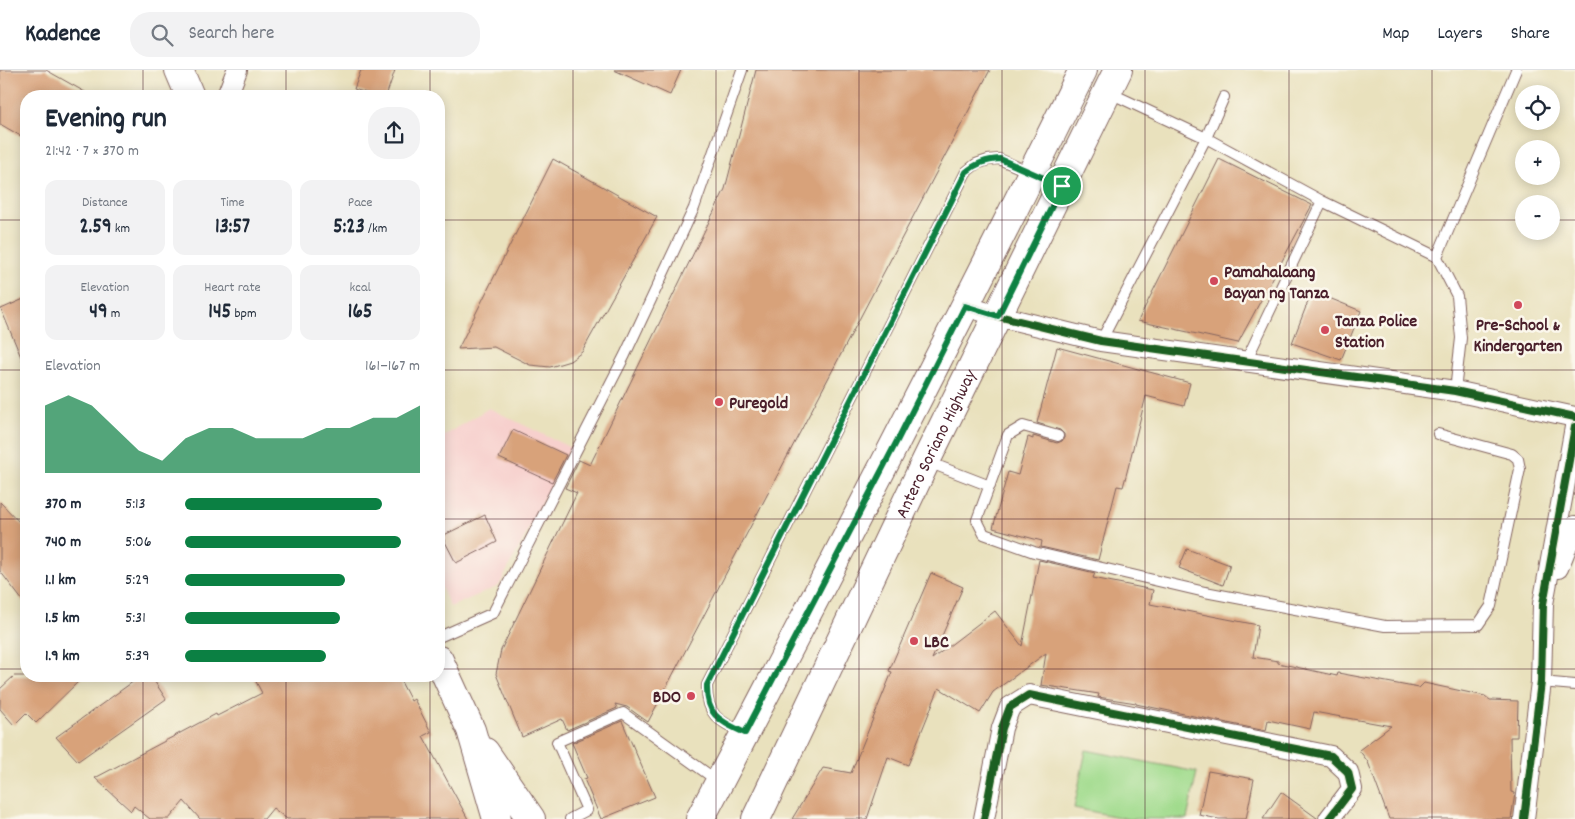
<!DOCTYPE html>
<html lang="en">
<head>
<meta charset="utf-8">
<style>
  :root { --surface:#fff; --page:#f2f2f3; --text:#1f2937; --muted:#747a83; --line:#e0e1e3; --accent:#0b8043 }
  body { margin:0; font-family:Dekko,sans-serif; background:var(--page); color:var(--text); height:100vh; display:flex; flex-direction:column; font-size:19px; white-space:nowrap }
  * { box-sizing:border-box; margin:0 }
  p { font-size:16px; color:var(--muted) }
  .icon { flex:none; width:28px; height:28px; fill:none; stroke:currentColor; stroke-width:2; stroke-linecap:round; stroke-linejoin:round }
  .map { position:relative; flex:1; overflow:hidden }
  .side { position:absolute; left:20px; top:20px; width:425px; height:592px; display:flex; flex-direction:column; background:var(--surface); border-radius:20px; box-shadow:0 2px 12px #0003 }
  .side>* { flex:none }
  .controls { position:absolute; left:1515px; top:15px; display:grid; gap:10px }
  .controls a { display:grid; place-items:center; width:45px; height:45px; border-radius:50%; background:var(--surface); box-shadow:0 2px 12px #0003; font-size:25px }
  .pin { position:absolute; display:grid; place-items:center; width:42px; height:42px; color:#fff; margin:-21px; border:2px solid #fff; border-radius:50%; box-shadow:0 1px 5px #0007 }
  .round { display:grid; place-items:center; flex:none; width:52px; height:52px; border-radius:20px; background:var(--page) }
  .head { display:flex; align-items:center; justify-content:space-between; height:85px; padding:0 25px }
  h1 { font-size:28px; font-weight:800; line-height:38px }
  .metrics { display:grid; grid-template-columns:repeat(3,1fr); gap:8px; height:85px; padding:5px 25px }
  .metrics div { display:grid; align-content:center; border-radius:12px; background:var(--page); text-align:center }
  .metrics b { font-size:21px; font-weight:800 }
  .metrics small { font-size:14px; font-weight:400 }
  .metrics p { font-size:14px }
  .chart { height:140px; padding:10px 25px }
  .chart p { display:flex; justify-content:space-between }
  .chart svg { width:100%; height:90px; margin-top:5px; fill:var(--accent); opacity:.7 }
  ul { padding:0 25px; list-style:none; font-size:16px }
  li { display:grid; grid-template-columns:80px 60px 1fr; align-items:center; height:38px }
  li i { height:12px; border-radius:6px; background:var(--accent) }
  header { display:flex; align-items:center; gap:30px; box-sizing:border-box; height:70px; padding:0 25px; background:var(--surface); border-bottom:1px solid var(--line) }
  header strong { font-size:24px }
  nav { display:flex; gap:28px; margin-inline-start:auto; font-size:18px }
  .search { width:350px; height:45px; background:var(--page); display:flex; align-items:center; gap:12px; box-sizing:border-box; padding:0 18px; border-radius:20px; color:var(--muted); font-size:19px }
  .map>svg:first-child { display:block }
  .built { fill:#f7d0cd }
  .green { fill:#a1db8d; stroke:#767d5c }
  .building { fill:#d8a27a }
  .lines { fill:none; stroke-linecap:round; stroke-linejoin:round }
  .lane-casing { stroke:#82635e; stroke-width:12 }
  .street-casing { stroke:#82635e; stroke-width:22 }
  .secondary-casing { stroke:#82635e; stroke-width:30 }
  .primary-casing { stroke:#82635e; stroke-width:30 }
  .lane { stroke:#fff; stroke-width:10 }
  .street { stroke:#fff; stroke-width:20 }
  .secondary { stroke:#fff; stroke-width:28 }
  .primary { stroke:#fff; stroke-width:28 }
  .cycleway-casing { stroke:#fbf7ec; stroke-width:11 }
  .cycleway { stroke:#1b5e20; stroke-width:8 }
  .route-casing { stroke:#fff; stroke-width:10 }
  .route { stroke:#0b8043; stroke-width:6 }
  .grid { fill:none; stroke:#4a1f2b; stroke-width:1; stroke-opacity:0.55 }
  .poi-dot { fill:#d1495b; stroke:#fbf7ec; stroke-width:2 }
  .labels { text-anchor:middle; stroke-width:5; stroke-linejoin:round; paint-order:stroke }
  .poi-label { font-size:18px; font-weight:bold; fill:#4a1f2b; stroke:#fbf7ec; text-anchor:start }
  .street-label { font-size:18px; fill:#4a1f2b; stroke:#fbf7ec }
</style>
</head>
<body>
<header>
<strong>Kadence</strong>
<div class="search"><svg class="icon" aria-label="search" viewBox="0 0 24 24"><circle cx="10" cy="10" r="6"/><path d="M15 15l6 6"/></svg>Search here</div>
<nav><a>Map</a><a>Layers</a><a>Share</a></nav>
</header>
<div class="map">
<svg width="1575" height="749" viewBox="0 0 1575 749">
  <rect width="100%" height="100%" fill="#fbf7ec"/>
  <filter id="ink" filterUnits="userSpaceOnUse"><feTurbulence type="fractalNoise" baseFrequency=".02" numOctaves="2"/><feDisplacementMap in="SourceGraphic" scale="10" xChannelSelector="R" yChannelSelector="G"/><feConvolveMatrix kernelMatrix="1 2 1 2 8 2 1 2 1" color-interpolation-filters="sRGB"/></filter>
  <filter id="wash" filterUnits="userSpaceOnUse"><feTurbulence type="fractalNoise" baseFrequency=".0096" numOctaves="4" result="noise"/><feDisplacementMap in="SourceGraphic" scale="20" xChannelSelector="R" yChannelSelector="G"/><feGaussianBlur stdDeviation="1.12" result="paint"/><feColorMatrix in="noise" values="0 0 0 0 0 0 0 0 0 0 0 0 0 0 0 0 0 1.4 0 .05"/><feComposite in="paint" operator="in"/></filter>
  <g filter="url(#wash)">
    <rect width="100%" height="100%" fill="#e9e1bd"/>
    <path class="built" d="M489,338L571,378L499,516L450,537L439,512V369Z"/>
    <path class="green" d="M1086,680L1197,702L1187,749H1129L1074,738Z"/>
    <g id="blocks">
      <path class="building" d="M0,0H46L92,26H26V69L0,54Z
        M361,0H395L386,26H376L354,19Z
        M614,0H681L670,25Z
        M756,0H990L648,652L627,637L615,634L617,638L567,660L562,649L522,667L496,604L501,580L577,423L565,418L579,390L590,395L725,119Z
        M553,89L657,147L582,282L570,291L550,297L530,295L494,277L458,279Z
        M1219,89L1312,135L1238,273L1138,251Z
        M1312,221L1361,241L1341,290L1292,273Z
        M26,228V299L1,239Z
        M1057,277L1190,313L1184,336L1146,326L1128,398L1123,417L1117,416L1098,490L1041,477L1042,471L993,458L1008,402L1018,405L1028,367L1033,369V366L1057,373L1062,371L1064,368V364L1060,360L1037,353Z
        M513,360L566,385L552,412L499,388Z
        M0,432L26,459V535L0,501Z
        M485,445L497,472L456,493L442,466Z
        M1187,479L1230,495L1223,515L1179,498Z
        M1039,490L1095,503L1093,508L1153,520L1150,534L1258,555L1253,587L1278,591V593L1337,606L1338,603L1419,618L1424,613L1485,626L1490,630L1518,631L1517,667H1510L1511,722L1515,723L1511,749H1389L1368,692L1359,680L1391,656L1314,642L1310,659L1268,650L1266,661L1136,634V633L1098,627L1099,624L1041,615L1046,583L993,622L980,643L939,618L908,695L888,687L867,749H792L823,698L851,703L892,602L889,601L931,503L963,517L932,589L995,541L1022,576Z
        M14,606H84L36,653L26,643L14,655L0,639V619Z
        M141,606H151L166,629L78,691L56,667Z
        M253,606H398L411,631L414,629L431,662L423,666L468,749H287L273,738L264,749H200L184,731L169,749H150L134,736L131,741L95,708L216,644L217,646L262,623Z
        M622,651L655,727L601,749L584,709L587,708L572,673Z
        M1208,701L1254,709L1246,749H1219L1199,745Z
        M1281,722L1317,748V749H1263Z"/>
    </g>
  </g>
  <g filter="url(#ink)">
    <use href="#blocks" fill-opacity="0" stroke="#82635e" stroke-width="1"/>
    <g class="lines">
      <g class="lane-casing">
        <path id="lane" d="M1108,22L1206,68L1322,131L1437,187
          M1101,271L1206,68L1224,27
          M1246,291L1322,131
          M1455,321L1461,268L1457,226L1437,187L1516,0
          M26,323V333
          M1058,366L1023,356L1008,365L977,450L984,464L1034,482L1205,522L1385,556L1478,555L1491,536L1520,399L1518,389L1512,384L1438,364
          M928,392L990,416
          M439,567L493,543L625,285L694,138L742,0
          M1541,612L1575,615
          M744,663C719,651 706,646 707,615L966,102L976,94L988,90L999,89L1060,115
          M570,749L587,740L557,672L623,643L719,712"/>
      </g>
      <g class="street-casing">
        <path id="street" d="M227,26L237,0
          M965,236L998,246L1101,271L1455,321L1575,347
          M1558,498L1575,456
          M984,749L1002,658L1010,637L1029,625L1331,686L1348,702L1352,719L1329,749
          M1524,749L1541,612L1543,534L1575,357"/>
      </g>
      <g class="secondary-casing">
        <path id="secondary" d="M179,0L190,26
          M439,590L471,660L497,749
          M485,682L531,749"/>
      </g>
      <g class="primary-casing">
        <g id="primary">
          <path d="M700,749C830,501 959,252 1083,0"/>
          <path id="s1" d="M756,749L926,391L1118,0"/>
        </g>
      </g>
      <use href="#lane" class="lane"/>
      <use href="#street" class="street"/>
      <use href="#secondary" class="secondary"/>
      <use href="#primary" class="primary"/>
      <g class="cycleway-casing">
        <path id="cycleway" d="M965,236L998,246L1101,271L1455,321L1575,347
          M984,749L1002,658L1010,637L1029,625L1331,686L1348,702L1352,719L1329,749
          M1524,749L1541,612L1543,534L1575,357"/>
      </g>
      <use href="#cycleway" class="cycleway"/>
    </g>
  </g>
  <g class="lines" filter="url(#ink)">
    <g class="route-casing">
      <path id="route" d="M1000,89L1062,116L998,246L965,236L898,369L745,663C720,651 706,646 707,615L966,102C977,93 986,90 1000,89Z"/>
    </g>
    <use href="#route" class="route"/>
  </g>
  <path class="grid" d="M143,0V26M286,0V26M430,0V26M573,0V749M716,0V749M859,0V749M1002,0V749M1145,0V749M1289,0V749M1432,0V749M0,150H26M439,150H1524M1551,150H1575M0,300H26M439,300H1575M0,449H26M439,449H1575M0,599H26M439,599H1575M143,606V749M286,606V749M430,606V749"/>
  <g class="poi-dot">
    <circle cx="1214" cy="211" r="5"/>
    <circle cx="1518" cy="235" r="5"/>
    <circle cx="1325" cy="260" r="5"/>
    <circle cx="719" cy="332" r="5"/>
    <circle cx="914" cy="571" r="5"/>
    <circle cx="691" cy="626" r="5"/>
  </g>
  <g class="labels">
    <g class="poi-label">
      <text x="1224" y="207">Pamahalaang<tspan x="1224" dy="21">Bayan ng Tanza</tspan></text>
      <text x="1335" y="256">Tanza Police<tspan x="1335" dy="21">Station</tspan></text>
      <text x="1518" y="260" text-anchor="middle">Pre-School &amp;<tspan x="1518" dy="21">Kindergarten</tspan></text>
      <text x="729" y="338">Puregold</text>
      <text x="924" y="577">LBC</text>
      <text x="681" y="632" text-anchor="end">BDO</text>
    </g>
    <g class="street-label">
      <text dy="6" stroke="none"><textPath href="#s1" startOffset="416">Antero Soriano Highway</textPath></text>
    </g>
  </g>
</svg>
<div class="controls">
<a><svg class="icon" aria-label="locate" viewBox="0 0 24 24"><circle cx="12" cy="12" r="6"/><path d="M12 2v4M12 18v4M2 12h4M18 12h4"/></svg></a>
<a>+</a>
<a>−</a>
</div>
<div class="pin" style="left:1062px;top:116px;background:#1e9e55"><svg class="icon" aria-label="arrive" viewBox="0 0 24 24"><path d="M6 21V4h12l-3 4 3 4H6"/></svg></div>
<section class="side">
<div class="head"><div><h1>Evening run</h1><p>21:42 · 7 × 370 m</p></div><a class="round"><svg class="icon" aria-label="share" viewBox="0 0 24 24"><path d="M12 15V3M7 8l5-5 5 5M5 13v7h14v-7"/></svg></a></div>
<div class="metrics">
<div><p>Distance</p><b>2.59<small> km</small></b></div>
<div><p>Time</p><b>13:57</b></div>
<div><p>Pace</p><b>5:23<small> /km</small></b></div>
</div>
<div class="metrics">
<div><p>Elevation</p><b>49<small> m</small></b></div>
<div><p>Heart rate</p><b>145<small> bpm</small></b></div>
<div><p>kcal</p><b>165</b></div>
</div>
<div class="chart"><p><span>Elevation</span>161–167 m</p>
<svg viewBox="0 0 160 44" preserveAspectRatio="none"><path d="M0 44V11L10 6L20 11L30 22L40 33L50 38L60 27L70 22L80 22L90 27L100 27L110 27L120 22L130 22L140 17L150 17L160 11V44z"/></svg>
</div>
<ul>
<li><b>370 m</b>5:13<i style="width:84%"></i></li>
<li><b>740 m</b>5:06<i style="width:92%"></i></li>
<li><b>1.1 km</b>5:29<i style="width:68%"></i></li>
<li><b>1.5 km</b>5:31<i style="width:66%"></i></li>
<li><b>1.9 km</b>5:39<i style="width:60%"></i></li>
</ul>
</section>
</div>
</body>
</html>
